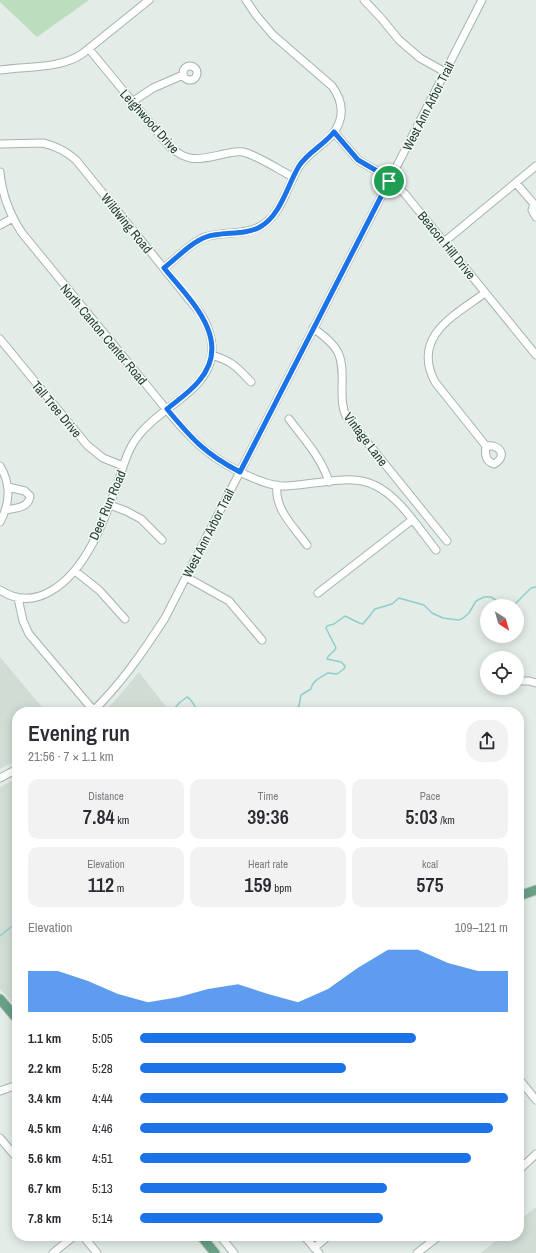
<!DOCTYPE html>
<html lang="en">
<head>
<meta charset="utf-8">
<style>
  :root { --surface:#fff; --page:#f2f2f3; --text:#2b2b33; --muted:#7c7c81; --accent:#1a73e8 }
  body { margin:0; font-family:"Archivo Narrow",sans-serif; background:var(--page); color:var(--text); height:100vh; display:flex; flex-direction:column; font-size:15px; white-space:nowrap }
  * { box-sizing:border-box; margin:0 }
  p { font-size:13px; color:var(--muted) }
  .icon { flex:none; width:22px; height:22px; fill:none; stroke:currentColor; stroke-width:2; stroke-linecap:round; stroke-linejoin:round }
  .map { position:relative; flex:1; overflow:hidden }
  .panel { position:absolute; left:12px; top:707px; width:512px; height:534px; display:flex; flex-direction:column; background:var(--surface); border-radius:16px; box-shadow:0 2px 10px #0003 }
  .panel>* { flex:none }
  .needle { width:26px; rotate:143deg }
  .fabs { position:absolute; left:480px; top:599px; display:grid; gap:8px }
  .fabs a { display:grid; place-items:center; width:44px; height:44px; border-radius:50%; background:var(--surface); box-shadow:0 2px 10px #0003; font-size:20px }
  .pin { position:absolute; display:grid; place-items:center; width:34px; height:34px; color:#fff; margin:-17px; border:2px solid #fff; border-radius:50%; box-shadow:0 1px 4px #0007 }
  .round { display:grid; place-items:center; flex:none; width:42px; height:42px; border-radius:16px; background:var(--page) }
  .summary { display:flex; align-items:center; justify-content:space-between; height:68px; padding:0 16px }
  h1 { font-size:22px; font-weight:600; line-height:30px }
  .metrics { display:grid; grid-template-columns:repeat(3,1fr); gap:6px; height:68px; padding:4px 16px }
  .metrics div { display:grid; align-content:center; border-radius:10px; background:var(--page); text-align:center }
  .metrics b { font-size:20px; font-weight:600 }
  .metrics small { font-size:11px; font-weight:400 }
  .metrics p { font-size:11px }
  .chart { height:112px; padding:8px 16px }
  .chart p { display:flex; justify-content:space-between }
  .chart svg { width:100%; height:72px; margin-top:4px; fill:var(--accent); opacity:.7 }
  ul { padding:0 16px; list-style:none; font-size:13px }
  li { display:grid; grid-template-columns:64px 48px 1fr; align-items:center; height:30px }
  li i { height:10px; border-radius:5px; background:var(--accent) }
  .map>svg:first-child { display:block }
  .built { fill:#d1dcd5 }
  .green { fill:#bcddbe }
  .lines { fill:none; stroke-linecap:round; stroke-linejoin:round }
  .stream { stroke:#8dcfcc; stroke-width:1.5 }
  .minor-casing { stroke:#a6b4ac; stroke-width:9 }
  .major-casing { stroke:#c1c9c5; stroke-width:11 }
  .minor { stroke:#fff; stroke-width:7 }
  .major { stroke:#69a086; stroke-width:9 }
  .route-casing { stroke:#fff; stroke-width:8 }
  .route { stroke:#1a73e8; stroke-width:5 }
  .labels { text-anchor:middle; stroke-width:3; stroke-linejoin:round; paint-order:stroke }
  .street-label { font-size:13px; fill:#233d31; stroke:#f3f9f5 }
</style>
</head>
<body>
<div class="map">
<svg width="536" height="1253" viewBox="0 0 536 1253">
  <rect width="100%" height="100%" fill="#e3ece6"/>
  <path class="built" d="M0,657L46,712H17V760L0,769Z
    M139,672L170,712H104L118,697Z
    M17,778V1008L0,989V787Z
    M536,1207V1253H481L501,1236H519V1221Z"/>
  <path class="green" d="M0,0H89L37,37L0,2Z"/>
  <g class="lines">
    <path class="stream" d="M513,606L531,588L536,587
      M172,712L179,703L187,697C193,700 194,708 200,712
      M201,712L217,709L230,712
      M290,712L299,706L301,695L311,689C312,681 321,677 328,673L337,674L344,669L345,666L341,662L327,659C328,654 334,653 336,648L326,628L327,626L334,624L345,616L359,623L363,624L375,609L392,604L399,598L424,605L432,613L443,618L458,620L462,619L469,613L476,601L484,597H491L505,606
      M0,936L17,922"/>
    <g class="minor-casing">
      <path id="minor" d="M364,0L381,18L399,40L420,58L445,72
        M89,49L169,146C189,164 200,159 224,154C230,153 236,151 243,152C257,155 279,170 293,177
        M183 73a7 7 0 1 1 14 0a7 7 0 1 1-14 0Z
        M0,70C26,66 60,69 82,54L149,0
        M132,102L153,88L183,75
        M334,132L358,160L384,175L405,194L536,355
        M0,144L43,143C56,146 66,151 76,160L200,313C211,329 216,349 208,368C195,396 158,410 139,435C127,449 123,468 117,485C104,521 86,571 51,591C34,601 17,601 0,590
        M0,172C2,194 10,215 22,233L171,415C196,444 211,458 246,475C258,480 271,486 284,486C294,486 304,484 314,483C334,481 355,476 374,485C398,495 420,530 436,550
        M516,183L534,204
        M534,204L532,210L536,217
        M0,225L13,218
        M444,242L536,166
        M164,268C176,259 191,242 205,237C224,231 247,236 264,224C283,211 288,183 300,165C311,149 332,142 339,123C344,110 340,97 332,86L273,35L256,15L246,0
        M485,293C455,315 411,336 435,382L486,446C485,454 485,461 494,464C508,456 500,444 486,446
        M313,328C341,348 343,355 342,389C342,399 342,407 346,416L447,541
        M0,339L87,445L103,458L123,466
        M212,355C233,362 236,366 251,382
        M289,419C304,439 321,457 329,482
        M0,466C11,484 10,504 0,522
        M277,485C274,509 294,527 307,545
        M110,505L126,511L141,519L162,540
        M6,510C15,508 29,508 30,496L25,491L8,487
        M75,571L99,590L125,619
        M186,577L229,601L262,640
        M318,593L412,520
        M18,598L23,621L29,634L94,711
        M517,681H529L536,683
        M92,712C121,684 143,652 165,618L482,0
        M0,778L17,769
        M519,1079L536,1100
        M0,1091L17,1085
        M0,1138L17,1158
        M519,1170L536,1154
        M83,1236L97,1253
        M220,1236L234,1253
        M304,1236L319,1253
        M314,1248L328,1236
        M53,1253L74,1236
        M417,1253L439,1236"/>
    </g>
    <g class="major-casing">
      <path id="major" d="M519,896L536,890
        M0,999L17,1019
        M201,1236L215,1253"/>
    </g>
    <use href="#minor" class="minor"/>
    <use href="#major" class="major"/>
  </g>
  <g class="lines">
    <g class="route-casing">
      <path id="route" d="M334,132L358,160L384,175L389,181L240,472C205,454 191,438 167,409C178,400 190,392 199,381C234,340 190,300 164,268C176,259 191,242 206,237C223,231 244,236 260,227C281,215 287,186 299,166C308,152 324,145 334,132Z"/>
    </g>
    <use href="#route" class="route"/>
  </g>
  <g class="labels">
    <g class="street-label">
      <text transform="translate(428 106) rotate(-63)" y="5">West Ann Arbor Trail</text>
      <text transform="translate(150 121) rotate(48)" y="5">Leighwood Drive</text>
      <text transform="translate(127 223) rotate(51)" y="5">Wildwing Road</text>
      <text transform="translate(447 245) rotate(51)" y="5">Beacon Hill Drive</text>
      <text transform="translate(104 334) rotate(50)" y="5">North Canton Center Road</text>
      <text transform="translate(57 409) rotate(50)" y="5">Tall Tree Drive</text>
      <text transform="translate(366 439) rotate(53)" y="5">Vintage Lane</text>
      <text transform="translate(107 505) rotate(-67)" y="5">Deer Run Road</text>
      <text transform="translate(208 533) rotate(-63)" y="5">West Ann Arbor Trail</text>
    </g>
  </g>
</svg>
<div class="fabs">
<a><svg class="needle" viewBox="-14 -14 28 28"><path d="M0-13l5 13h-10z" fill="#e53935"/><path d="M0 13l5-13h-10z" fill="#7c7c81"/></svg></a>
<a><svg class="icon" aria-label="locate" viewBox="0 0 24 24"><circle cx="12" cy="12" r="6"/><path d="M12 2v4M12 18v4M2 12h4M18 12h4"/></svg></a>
</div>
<div class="pin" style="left:389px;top:181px;background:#1e9e55"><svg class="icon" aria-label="arrive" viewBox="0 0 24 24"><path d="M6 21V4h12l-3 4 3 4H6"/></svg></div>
<section class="panel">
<div class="summary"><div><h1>Evening run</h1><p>21:56 · 7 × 1.1 km</p></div><a class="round"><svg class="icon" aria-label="share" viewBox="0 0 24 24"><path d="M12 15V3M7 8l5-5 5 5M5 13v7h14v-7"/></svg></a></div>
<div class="metrics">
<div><p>Distance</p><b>7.84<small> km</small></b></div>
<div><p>Time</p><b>39:36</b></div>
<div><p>Pace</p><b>5:03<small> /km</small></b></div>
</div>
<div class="metrics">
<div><p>Elevation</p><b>112<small> m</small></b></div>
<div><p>Heart rate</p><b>159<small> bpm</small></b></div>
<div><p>kcal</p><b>575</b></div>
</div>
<div class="chart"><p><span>Elevation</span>109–121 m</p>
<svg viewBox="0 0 160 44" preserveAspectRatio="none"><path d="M0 44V19L10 19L20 25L30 33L40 38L50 35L60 30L70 27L80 33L90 38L100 30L110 17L120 6L130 6L140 14L150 19L160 19V44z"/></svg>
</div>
<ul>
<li><b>1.1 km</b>5:05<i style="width:75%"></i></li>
<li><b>2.2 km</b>5:28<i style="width:56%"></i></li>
<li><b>3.4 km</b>4:44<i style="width:100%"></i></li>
<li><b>4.5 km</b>4:46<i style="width:96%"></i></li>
<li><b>5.6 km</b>4:51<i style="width:90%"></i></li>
<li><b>6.7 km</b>5:13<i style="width:67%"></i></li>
<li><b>7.8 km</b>5:14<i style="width:66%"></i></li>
</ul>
</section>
</div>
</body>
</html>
